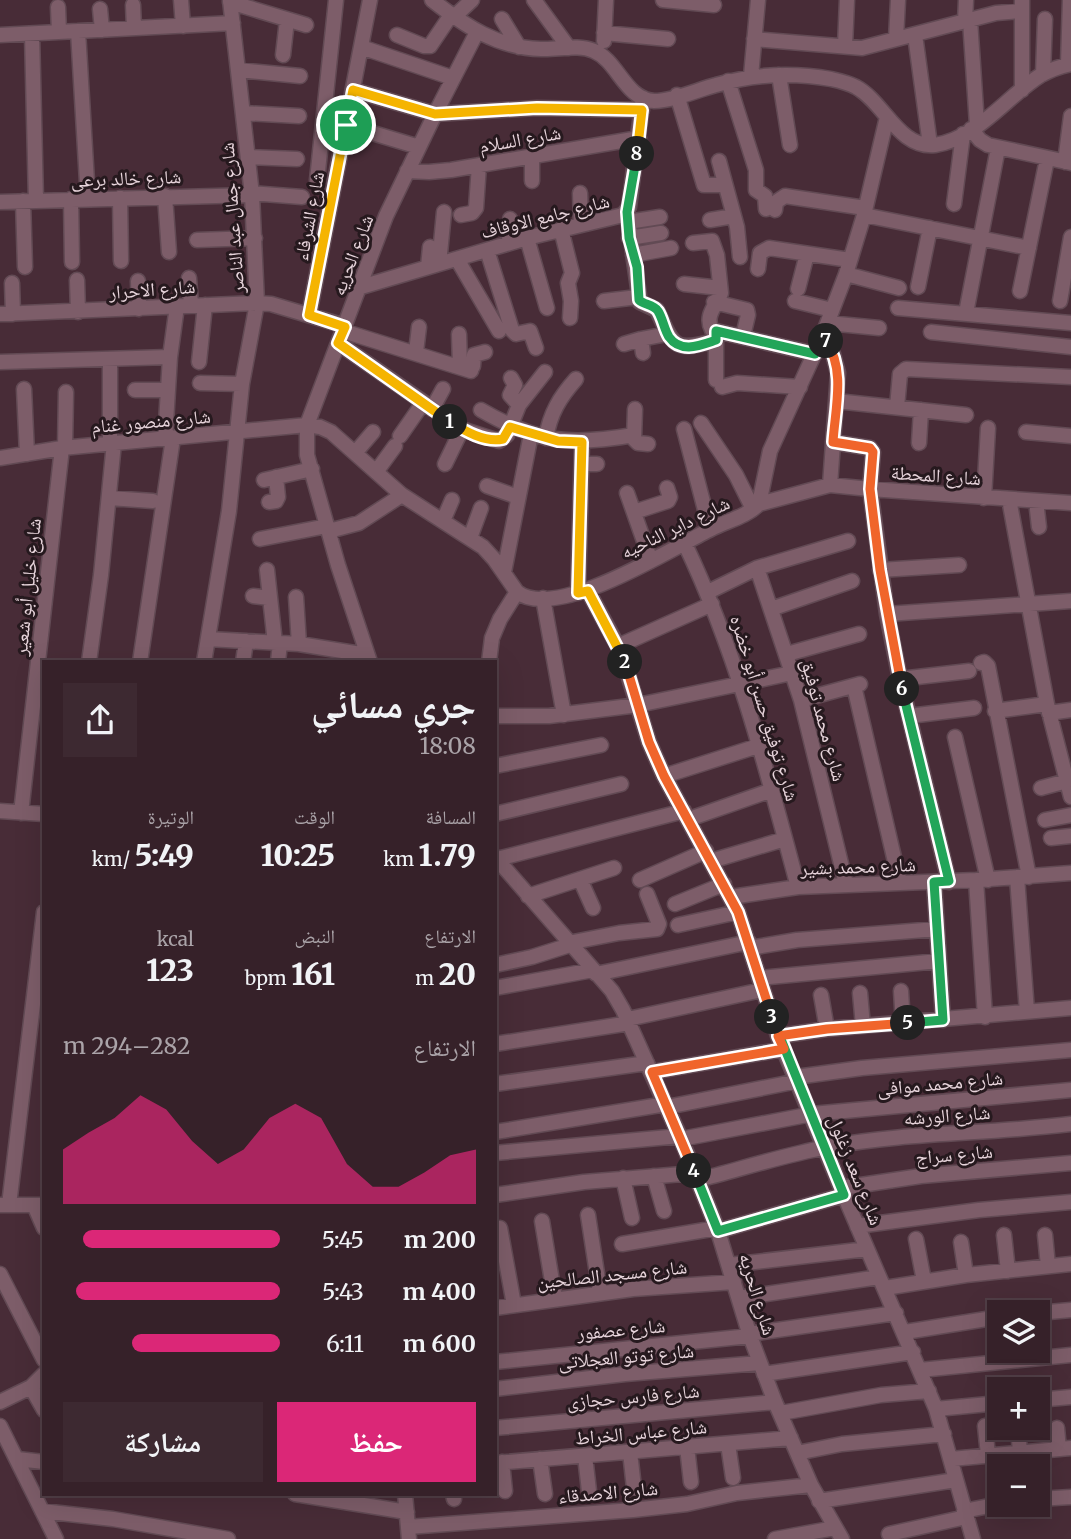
<!DOCTYPE html>
<html lang="ar">
<head>
<meta charset="utf-8">
<style>
  :root { --surface:#362129; --page:#3d2931; --text:#f1f3f6; --muted:#aaa3a8; --line:#503e46; --accent:#db2777 }
  body { margin:0; font-family:Merriweather,"Noto Naskh Arabic",serif; background:var(--page); color:var(--text); direction:rtl; height:100vh; display:flex; flex-direction:column; font-size:26px; white-space:nowrap }
  * { box-sizing:border-box; margin:0 }
  p { font-size:23px; color:var(--muted) }
  .icon { flex:none; width:38px; height:38px; fill:none; stroke:currentColor; stroke-width:2; stroke-linecap:round; stroke-linejoin:round }
  .map { position:relative; flex:1; overflow:hidden; direction:ltr }
  .panel { position:absolute; left:42px; top:660px; width:455px; height:836px; display:flex; flex-direction:column; background:var(--surface); border-radius:0px; box-shadow:0 7px 28px #0002,0 0 0 2px var(--line); direction:rtl }
  .panel>* { flex:none }
  .controls { position:absolute; left:987px; top:1300px; display:grid; gap:14px }
  .controls a { display:grid; place-items:center; width:63px; height:63px; border-radius:0px; background:var(--surface); box-shadow:0 7px 28px #0002,0 0 0 2px var(--line); font-size:35px }
  .pin { position:absolute; display:grid; place-items:center; width:60px; height:60px; color:#fff; margin:-30px; border:4px solid #fff; border-radius:50%; box-shadow:0 2px 7px #0007 }
  .km { position:absolute; width:35px; height:35px; margin:-18px; border-radius:50%; background:#222; color:#fff; font-size:19px; line-height:35px; text-align:center }
  .round { display:grid; place-items:center; flex:none; width:74px; height:74px; border-radius:0px; background:var(--page) }
  .overview { display:flex; align-items:center; justify-content:space-between; height:119px; padding:0 21px }
  h1 { font-size:38px; font-weight:800; line-height:52px }
  .figures { display:grid; grid-template-columns:repeat(3,1fr); gap:10px; height:119px; padding:7px 21px }
  .figures div { display:grid; align-content:center }
  .figures b { font-size:30px; font-weight:800 }
  .figures small { font-size:19px; font-weight:400 }
  .figures p { font-size:19px }
  .chart { height:196px; padding:14px 21px }
  .chart p { display:flex; justify-content:space-between }
  .chart svg { width:100%; height:126px; margin-top:7px; fill:var(--accent); opacity:.7 }
  .button { display:flex; gap:14px; margin-top:auto; padding:14px 21px }
  .button a { flex:1; height:80px; border-radius:0px; background:var(--accent); color:#fff; font-size:28px; font-weight:800; line-height:80px; text-align:center }
  .button a+a { background:var(--page); color:var(--text) }
  ul { padding:0 21px; list-style:none; font-size:23px }
  li { display:grid; grid-template-columns:112px 84px 1fr; align-items:center; height:52px }
  li i { height:18px; border-radius:9px; background:var(--accent) }
  .map>svg:first-child { display:block }
  .lines { fill:none; stroke-linecap:round; stroke-linejoin:round }
  .minor-casing { stroke:#624a54; stroke-width:17 }
  .minor { stroke:#7d5d69; stroke-width:14 }
  .split-1-casing { stroke:#fff; stroke-width:14 }
  .split-2-casing { stroke:#fff; stroke-width:14 }
  .split-3-casing { stroke:#fff; stroke-width:14 }
  .split-4-casing { stroke:#fff; stroke-width:14 }
  .split-5-casing { stroke:#fff; stroke-width:14 }
  .split-6-casing { stroke:#fff; stroke-width:14 }
  .split-7-casing { stroke:#fff; stroke-width:14 }
  .split-8-casing { stroke:#fff; stroke-width:14 }
  .split-9-casing { stroke:#fff; stroke-width:14 }
  .split-1 { stroke:#f5b400; stroke-width:9 }
  .split-2 { stroke:#f5b400; stroke-width:9 }
  .split-3 { stroke:#f0652b; stroke-width:9 }
  .split-4 { stroke:#22a559; stroke-width:9 }
  .split-5 { stroke:#f0652b; stroke-width:9 }
  .split-6 { stroke:#22a559; stroke-width:9 }
  .split-7 { stroke:#f0652b; stroke-width:9 }
  .split-8 { stroke:#22a559; stroke-width:9 }
  .split-9 { stroke:#f5b400; stroke-width:9 }
  .labels { text-anchor:middle; stroke-width:6; stroke-linejoin:round; paint-order:stroke }
  .street-label { font-size:19px; fill:#e7d4db; stroke:#26191e }
</style>
</head>
<body>
<div class="map">
<svg width="1071" height="1539" viewBox="0 0 1071 1539">
  <rect width="100%" height="100%" fill="#482c37"/>
  <g class="lines">
    <g class="minor-casing">
      <path id="minor" d="M181,0L183,26
        M432,0C465,26 498,48 541,49C558,50 578,44 594,51C618,61 625,99 654,101C673,101 697,90 716,85C754,74 792,72 831,79C840,81 849,83 856,87C884,102 899,149 935,145C977,139 1007,96 1041,75C1050,70 1061,66 1071,64
        M534,0L569,48
        M663,0L714,5
        M1022,0V90
        M230,2L306,25
        M133,5L134,28
        M58,7L59,32
        M100,9L102,30
        M454,17L472,0
        M502,19L519,47
        M970,20L977,125
        M965,22L966,0
        M78,31L88,199
        M604,33L668,39
        M32,34L36,201
        M0,35L233,23
        M397,35L424,46H430L451,15
        M915,35L930,145
        M754,39L862,48L996,13L1022,11
        M896,39L898,0
        M604,41L606,0
        M845,46L847,0
        M361,47L453,78
        M283,55L287,20
        M1068,64L1070,0
        M239,70L300,76
        M1043,74L1045,19
        M779,75L790,145
        M751,76L758,0
        M728,81L756,170V190L765,196L766,209
        M353,90L435,114L537,108L642,110
        M677,95L704,185H725
        M244,113L299,116
        M346,125L419,147
        M971,129L980,140L988,145L1071,163
        M248,157L297,159
        M719,161L737,227L740,257
        M1065,162L1071,116
        M407,171L429,172L451,170L639,138
        M317,180L336,0
        M532,181V156
        M252,193L302,197
        M580,193L581,224
        M165,196L169,252
        M120,198L121,261
        M71,199L72,262
        M23,201L25,267
        M0,202L252,195
        M954,204L963,134
        M775,210L776,202L785,196L865,208
        M627,212L640,302L657,310C674,347 674,353 716,340
        M461,215L472,213L476,208L479,165
        M864,215L1029,248
        M710,220L734,216
        M628,222L660,217
        M561,229L572,273L568,283L571,301L570,318
        M527,238L547,308
        M629,238L661,233
        M197,240L255,238
        M509,243L510,219
        M693,243L712,241L717,255L721,293C717,305 704,315 712,330L815,354
        M487,250L512,330L516,334L530,331L536,348
        M633,255L671,248
        M457,259L499,331
        M439,264L444,212
        M428,267L430,247
        M758,269L760,253L769,248L850,260
        M846,274L899,288
        M189,278L191,305
        M77,280L78,312
        M138,281L139,309
        M12,283L13,314
        M684,284L720,288
        M361,287L527,238L623,215L629,207L643,98
        M918,287L930,228
        M798,289L807,254
        M1020,291L1047,159
        M604,301L638,297
        M795,301L832,310
        M1060,301L1071,237
        M714,302L747,310L748,315L743,336
        M898,308L1071,323
        M966,313L998,148
        M0,314L257,303L271,304L345,326
        M309,315L370,0
        M828,323L879,328
        M343,331L471,371
        M931,332L1071,347
        M459,334L460,366
        M822,337L833,354L838,373L830,485
        M338,343L462,429L499,441L507,435L519,405L545,372
        M624,344L641,339
        M416,352L419,327
        M643,353L641,339L667,334
        M0,362L170,357
        M199,362L205,305
        M466,368L473,366L474,355L485,352
        M511,378L515,385L510,395L519,405
        M716,380V332
        M200,383L242,384
        M722,387L737,383L800,387
        M24,389L27,454
        M135,390H168
        M836,401L966,415
        M897,407L900,374L906,369L1071,377
        M432,409L443,389
        M635,409L634,439L638,443L648,444
        M481,410C538,443 570,446 634,435
        M701,423L736,475L753,509
        M684,429L710,529
        M1026,432L1071,436
        M400,436L423,403
        M546,438C550,413 560,397 576,379
        M165,439L170,357L177,306
        M833,442L870,448L873,452L870,489L887,614L900,679L949,882
        M919,443L921,410
        M110,444V359
        M65,448L66,392
        M355,453L373,432
        M0,458L62,448L307,425L320,427L331,432L402,495L483,547L494,559L517,592C556,622 672,548 711,529C726,521 746,517 759,504L770,451L822,337L846,274L864,215L887,117
        M445,464L462,429
        M582,464H597
        M376,472L395,446
        M264,480L312,469
        M487,486L518,497
        M627,493L651,561
        M109,498L153,501
        M984,498L988,428
        M1009,499L1047,704L1071,797
        M1036,501L1039,527
        M269,502L276,501L278,497L276,477
        M759,504L830,485L870,489L1071,503
        M634,512L668,501L670,497L667,488
        M443,521L452,500
        M329,531L359,523L402,495
        M470,538L481,508
        M260,539L327,526
        M685,544C737,653 767,771 798,887
        M757,568L801,700L846,884
        M267,570L275,643
        M880,570L959,565
        M504,572L531,434
        M588,591L621,652L649,742L664,776L738,912L778,1036L844,1195L936,1409L973,1539
        M708,592L757,568L848,541
        M578,593L582,442
        M253,596L270,598
        M296,597L299,644
        M543,598L564,715
        M771,609L852,581
        M887,614L1071,601
        M208,639L299,644L367,655
        M618,646L712,604
        M787,654L859,634
        M89,662L101,575L114,443
        M140,662L173,438
        M204,662L229,511L242,384L257,303L252,195L230,0
        M243,662L246,641
        M278,662L280,643
        M370,662L338,565L307,455V425L386,216L435,114L477,32
        M489,662L492,638L500,619L517,592
        M981,663L984,662L988,666L1029,877
        M900,679L969,671
        M854,686L900,883
        M801,700L860,684
        M995,711L1047,704
        M1049,713L1071,710
        M495,716H549L638,705L792,673
        M909,716L974,708
        M955,737L988,880
        M495,766L601,745
        M664,776L758,746
        M1041,788L1067,781
        M0,811L44,814
        M21,813L62,448
        M495,814L621,784
        M689,819L772,790
        M1045,820L1071,815
        M1051,838L1071,836
        M495,857L612,991L623,1010L681,1139L717,1228L750,1336L775,1402L811,1485L842,1539
        M497,859L684,811
        M711,861L785,839
        M1017,877L1027,1012
        M580,879L593,908
        M640,880L706,851
        M976,880L985,1017
        M934,882L943,1020
        M528,896L614,868
        M731,897L798,887L976,880L1071,873
        M675,904L724,884
        M678,925L738,912
        M568,943L619,933L657,929L659,924L647,894
        M750,948L797,940L937,929
        M495,965L532,957L570,945
        M596,974L749,942
        M759,978L939,961
        M495,988L593,970
        M901,991L903,1024
        M860,993L863,1026
        M821,995L827,1029
        M628,1019L762,990
        M778,1036L827,1029L1071,1008
        M495,1044L630,1023
        M652,1072L784,1049
        M796,1077L862,1068L1071,1050
        M495,1084L647,1063
        M667,1107L798,1081
        M495,1132L666,1104
        M681,1139L812,1114L1071,1090
        M495,1153L680,1136
        M654,1176L664,1211
        M623,1178L632,1218
        M698,1180C741,1169 784,1155 827,1147C907,1132 990,1134 1071,1124
        M841,1188L921,1176L1071,1163
        M495,1195L584,1182L695,1173
        M1,1205H44
        M9,1205L44,912
        M34,1205L44,1228
        M588,1215L600,1293
        M542,1221L555,1299
        M857,1226L979,1210L1071,1202
        M500,1228L514,1305
        M718,1231L844,1195
        M1004,1235L1008,1271
        M1045,1235L1048,1266
        M916,1239L924,1281
        M961,1242L966,1275
        M622,1244L717,1228
        M729,1265L867,1249
        M0,1274L44,1360
        M885,1288L966,1275L1071,1264
        M739,1298L879,1277
        M495,1308L633,1289L734,1282
        M1038,1313L1071,1310
        M905,1332L999,1317
        M749,1334L896,1313
        M495,1362L750,1336
        M920,1370L1071,1355
        M764,1374L913,1352
        M31,1387L44,1410
        M495,1389L625,1374L760,1363
        M1038,1400L1071,1397
        M0,1402L31,1387L44,1374
        M936,1409L999,1403
        M781,1413L881,1395L929,1391
        M0,1426L56,1539
        M985,1426L988,1455
        M495,1428L775,1402
        M1018,1428L1020,1452
        M1057,1428L1059,1449
        M728,1444L733,1478
        M687,1447L691,1482
        M630,1452L634,1488
        M797,1453L842,1444L944,1434
        M585,1456L589,1491
        M17,1459L44,1462
        M540,1459L545,1494
        M951,1459L1071,1448
        M502,1462L505,1491
        M495,1463L791,1438
        M295,1494L407,1512
        M405,1494L409,1539
        M453,1494L454,1499
        M1038,1499L1071,1497
        M819,1501L956,1480
        M42,1511L113,1519L228,1539
        M964,1511L999,1504
        M408,1527L633,1510L687,1504L737,1493L811,1485
        M889,1534L966,1517
        M775,1539L835,1528"/>
    </g>
    <use href="#minor" class="minor"/>
  </g>
  <g class="lines">
    <g class="split-1-casing">
      <path id="split-1" d="M346,125L309,315L345,327L338,343L450,422"/>
    </g>
    <g class="split-2-casing">
      <path id="split-2" d="M450,422C465,431 485,443 503,439L510,427L558,441L582,442L578,593L588,591L625,662"/>
    </g>
    <g class="split-3-casing">
      <path id="split-3" d="M625,662L649,742L664,776L738,912L772,1017"/>
    </g>
    <g class="split-4-casing">
      <path id="split-4" d="M694,1171L718,1231L844,1195L772,1017"/>
    </g>
    <g class="split-5-casing">
      <path id="split-5" d="M694,1171L652,1072L784,1049L778,1036L827,1029L908,1023"/>
    </g>
    <g class="split-6-casing">
      <path id="split-6" d="M902,689L949,881L934,882L943,1020L908,1023"/>
    </g>
    <g class="split-7-casing">
      <path id="split-7" d="M826,341C846,370 835,409 833,442L870,448L873,452L870,489L880,570L902,689"/>
    </g>
    <g class="split-8-casing">
      <path id="split-8" d="M637,154L627,212L629,238L637,267L639,300C644,305 653,304 658,311C663,319 664,329 669,337C681,354 701,345 716,340V331L815,354L822,337L826,341"/>
    </g>
    <g class="split-9-casing">
      <path id="split-9" d="M346,125L353,90L435,114L537,108L642,110L637,154"/>
    </g>
    <use href="#split-1" class="split-1"/>
    <use href="#split-2" class="split-2"/>
    <use href="#split-3" class="split-3"/>
    <use href="#split-4" class="split-4"/>
    <use href="#split-5" class="split-5"/>
    <use href="#split-6" class="split-6"/>
    <use href="#split-7" class="split-7"/>
    <use href="#split-8" class="split-8"/>
    <use href="#split-9" class="split-9"/>
  </g>
  <g class="labels">
    <g class="street-label">
      <text transform="translate(520 139) rotate(-10)" y="7">شارع السلام</text>
      <text transform="translate(126 178) rotate(-2)" y="7">شارع خالد برعى</text>
      <text transform="translate(309 216) rotate(-79)" y="7">شارع الشرفاء</text>
      <text transform="translate(545 216) rotate(-14)" y="7">شارع جامع الاوقاف</text>
      <text transform="translate(232 218) rotate(-94)" y="7">شارع جمال عبد الناصر</text>
      <text transform="translate(352 255) rotate(-69)" y="7">شارع الحريه</text>
      <text transform="translate(152 289) rotate(-4)" y="7">شارع الاحرار</text>
      <text transform="translate(151 421) rotate(-5)" y="7">شارع منصور غنام</text>
      <text transform="translate(936 475) rotate(4)" y="7">شارع المحطة</text>
      <text transform="translate(675 527) rotate(-26)" y="7">شارع داير الناحيه</text>
      <text transform="translate(27 587) rotate(-84)" y="7">شارع خليل أبو شعير</text>
      <text transform="translate(765 708) rotate(73)" y="7">شارع توفيق حسن أبو خضره</text>
      <text transform="translate(824 720) rotate(75)" y="7">شارع محمد توفيق</text>
      <text transform="translate(858 866) rotate(-2)" y="7">شارع محمد بشير</text>
      <text transform="translate(940 1083) rotate(-5)" y="7">شارع محمد موافى</text>
      <text transform="translate(947 1115) rotate(-4)" y="7">شارع الورشه</text>
      <text transform="translate(954 1154) rotate(-5)" y="7">شارع سراج</text>
      <text transform="translate(856 1170) rotate(68)" y="7">شارع سعد زغلول</text>
      <text transform="translate(612 1274) rotate(-6)" y="7">شارع مسجد الصالحين</text>
      <text transform="translate(758 1294) rotate(73)" y="7">شارع الحريه</text>
      <text transform="translate(621 1329) rotate(-5)" y="7">شارع عصفور</text>
      <text transform="translate(626 1356) rotate(-5)" y="7">شارع توتو العجلاتى</text>
      <text transform="translate(633 1396) rotate(-5)" y="7">شارع فارس حجازى</text>
      <text transform="translate(641 1432) rotate(-5)" y="7">شارع عباس الخراط</text>
      <text transform="translate(608 1492) rotate(-5)" y="7">شارع الاصدقاء</text>
    </g>
  </g>
</svg>
<div class="controls">
<a><svg class="icon" aria-label="layers" viewBox="0 0 24 24"><path d="M12 4l9 5-9 5-9-5zM3 14l9 5 9-5"/></svg></a>
<a>+</a>
<a>−</a>
</div>
<div class="pin" style="left:346px;top:125px;background:#1e9e55"><svg class="icon" aria-label="arrive" viewBox="0 0 24 24"><path d="M6 21V4h12l-3 4 3 4H6"/></svg></div>
<b class="km" style="left:450px;top:422px">1</b>
<b class="km" style="left:625px;top:662px">2</b>
<b class="km" style="left:772px;top:1017px">3</b>
<b class="km" style="left:694px;top:1171px">4</b>
<b class="km" style="left:908px;top:1023px">5</b>
<b class="km" style="left:902px;top:689px">6</b>
<b class="km" style="left:826px;top:341px">7</b>
<b class="km" style="left:637px;top:154px">8</b>
<section class="panel">
<div class="overview"><div><h1>جري مسائي</h1><p>18:08</p></div><a class="round"><svg class="icon" aria-label="share" viewBox="0 0 24 24"><path d="M12 15V3M7 8l5-5 5 5M5 13v7h14v-7"/></svg></a></div>
<div class="figures">
<div><p>المسافة</p><b>1.79<small> km</small></b></div>
<div><p>الوقت</p><b>10:25</b></div>
<div><p>الوتيرة</p><b>5:49<small> /km</small></b></div>
</div>
<div class="figures">
<div><p>الارتفاع</p><b>20<small> m</small></b></div>
<div><p>النبض</p><b>161<small> bpm</small></b></div>
<div><p>kcal</p><b>123</b></div>
</div>
<div class="chart"><p><span>الارتفاع</span>282–294 m</p>
<svg viewBox="0 0 160 44" preserveAspectRatio="none"><path d="M0 44V25L10 19L20 14L30 6L40 11L50 22L60 30L70 25L80 14L90 9L100 14L110 30L120 38L130 38L140 33L150 27L160 25V44z"/></svg>
</div>
<ul>
<li><b>200 m</b>5:45<i style="width:91%"></i></li>
<li><b>400 m</b>5:43<i style="width:94%"></i></li>
<li><b>600 m</b>6:11<i style="width:68%"></i></li>
</ul>
<div class="button"><a>حفظ</a><a>مشاركة</a></div>
</section>
</div>
</body>
</html>
